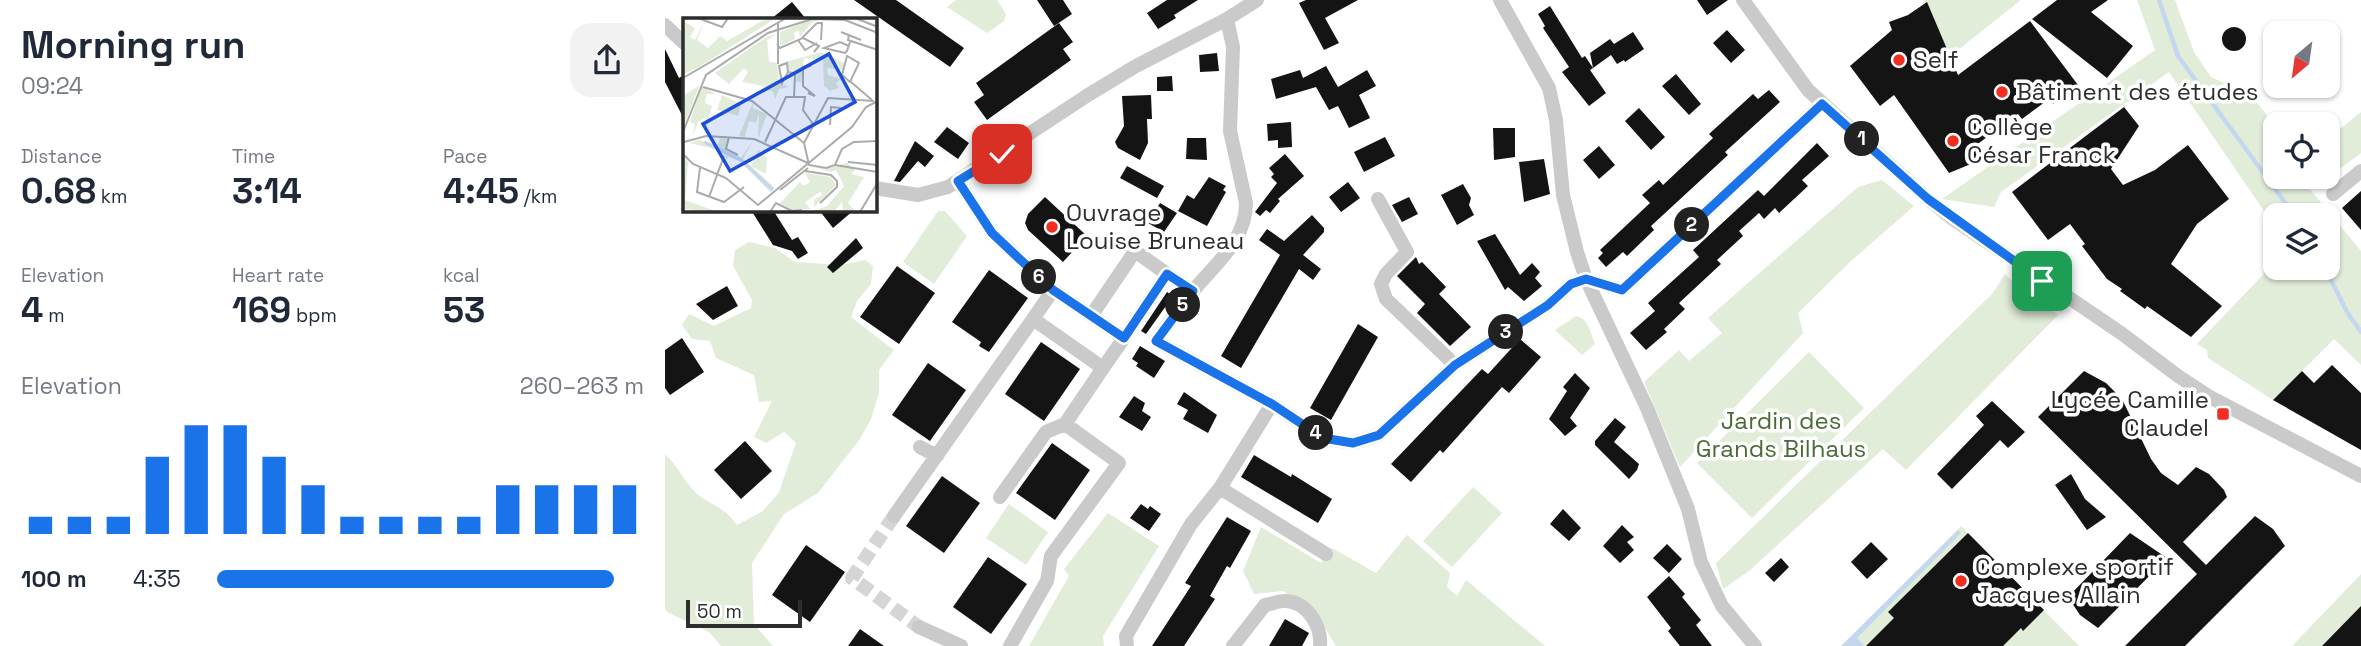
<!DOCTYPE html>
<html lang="en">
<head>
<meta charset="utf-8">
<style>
  :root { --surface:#fff; --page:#f2f2f3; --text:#1f2937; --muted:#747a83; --accent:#1a73e8 }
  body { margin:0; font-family:"Space Grotesk",sans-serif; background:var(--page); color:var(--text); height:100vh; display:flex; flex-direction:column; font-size:26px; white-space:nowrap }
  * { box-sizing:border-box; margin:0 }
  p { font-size:23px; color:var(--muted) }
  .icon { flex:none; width:38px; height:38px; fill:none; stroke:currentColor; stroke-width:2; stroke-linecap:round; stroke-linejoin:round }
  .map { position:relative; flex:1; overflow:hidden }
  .details { display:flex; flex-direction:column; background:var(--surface); width:665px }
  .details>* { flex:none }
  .needle { width:46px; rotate:209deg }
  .buttons { position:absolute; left:1598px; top:21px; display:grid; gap:14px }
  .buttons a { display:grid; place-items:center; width:77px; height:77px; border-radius:14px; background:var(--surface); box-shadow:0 2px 5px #0004; font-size:35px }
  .scale { position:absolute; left:21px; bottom:18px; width:116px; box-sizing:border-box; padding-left:7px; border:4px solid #2d2d2d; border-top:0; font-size:19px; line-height:24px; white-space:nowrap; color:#2d2d2d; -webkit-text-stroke:5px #fff; paint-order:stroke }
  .pin { position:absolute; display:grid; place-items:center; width:60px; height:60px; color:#fff; margin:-30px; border-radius:14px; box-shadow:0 4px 10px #0006 }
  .km { position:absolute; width:35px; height:35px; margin:-18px; border-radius:50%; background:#222; color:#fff; font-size:19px; line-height:35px; text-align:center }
  .round { display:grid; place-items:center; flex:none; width:74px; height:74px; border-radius:21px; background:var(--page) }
  .summary { display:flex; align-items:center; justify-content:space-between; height:119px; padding:0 21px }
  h1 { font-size:38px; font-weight:700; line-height:52px }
  .stats { display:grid; grid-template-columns:repeat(3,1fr); gap:10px; height:119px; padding:7px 21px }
  .stats div { display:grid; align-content:center }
  .stats b { font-size:35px; font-weight:700 }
  .stats small { font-size:19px; font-weight:400 }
  .stats p { font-size:19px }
  .chart { height:196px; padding:14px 21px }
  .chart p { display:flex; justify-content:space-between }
  .chart svg { width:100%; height:126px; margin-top:7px; stroke:var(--accent); stroke-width:6 }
  ul { padding:0 21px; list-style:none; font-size:23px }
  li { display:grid; grid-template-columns:112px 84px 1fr; align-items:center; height:52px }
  li i { height:18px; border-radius:9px; background:var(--accent) }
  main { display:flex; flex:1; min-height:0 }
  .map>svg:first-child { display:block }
  .green { fill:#e1ecd9 }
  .water { fill:#c3d8ee }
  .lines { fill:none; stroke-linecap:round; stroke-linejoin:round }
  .stream { stroke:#c3d8ee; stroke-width:4.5 }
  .building { fill:#141414 }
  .minor-tunnel { stroke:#d5d5d5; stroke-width:14; stroke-dasharray:14 7; stroke-linecap:butt }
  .minor { stroke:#cacaca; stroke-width:14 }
  .route-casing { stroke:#fff; stroke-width:14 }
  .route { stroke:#1a73e8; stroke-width:9 }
  .poi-dot { fill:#f22d21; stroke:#fff; stroke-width:2.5 }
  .labels { text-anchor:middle; stroke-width:7; stroke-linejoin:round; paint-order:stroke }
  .poi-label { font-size:24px; fill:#2d2d2d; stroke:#fff; text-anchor:start }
  .park-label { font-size:24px; fill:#496c37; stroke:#fff }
  .inset-river { fill:none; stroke:#c3d8ee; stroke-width:3.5 }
  .inset-road { fill:none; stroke:#ababab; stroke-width:2 }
  .view { fill:#1d4ed8; fill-opacity:0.15; stroke:#1d4ed8; stroke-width:3.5 }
  .inset-edge { fill:none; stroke:#2d2d2d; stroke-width:3.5 }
</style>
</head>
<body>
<main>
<section class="details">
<div class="summary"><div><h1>Morning run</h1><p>09:24</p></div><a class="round"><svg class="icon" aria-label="share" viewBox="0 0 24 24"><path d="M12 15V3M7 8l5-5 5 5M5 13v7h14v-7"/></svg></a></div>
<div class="stats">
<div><p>Distance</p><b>0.68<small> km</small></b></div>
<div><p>Time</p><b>3:14</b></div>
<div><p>Pace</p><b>4:45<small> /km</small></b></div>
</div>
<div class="stats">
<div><p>Elevation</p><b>4<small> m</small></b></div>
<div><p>Heart rate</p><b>169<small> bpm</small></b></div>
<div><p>kcal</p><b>53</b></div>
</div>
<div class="chart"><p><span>Elevation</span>260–263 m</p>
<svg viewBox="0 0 160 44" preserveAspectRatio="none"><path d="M5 44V38M15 44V38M25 44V38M35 44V17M45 44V6M55 44V6M65 44V17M75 44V27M85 44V38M95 44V38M105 44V38M115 44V38M125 44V27M135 44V27M145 44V27M155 44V27"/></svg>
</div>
<ul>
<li><b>100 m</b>4:35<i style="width:93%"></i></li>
</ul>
</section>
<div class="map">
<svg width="1696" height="646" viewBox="0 0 1696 646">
  <rect width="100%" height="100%" fill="#fff"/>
  <path class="green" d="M291,0H332L341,14L339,21L322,33L282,7Z
    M1258,0H1356L1284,57Z
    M1472,0H1510L1529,52L1546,77L1586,95L1610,126V177H1649L1644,188L1696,251V365L1669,339L1608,400L1543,358L1542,350L1532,344L1610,262V268H1662V215H1610V227L1504,72L1336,192L1329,207L1277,199L1490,50Z
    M1696,112V153L1672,171L1663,168V139Z
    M1217,180L1249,206L1186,261L1133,313L1138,333L1015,467L979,382L1014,350L1024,361L1057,333L1043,318L1193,187Z
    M273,211H280L302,236L269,284L238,262Z
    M84,242L110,248L130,262L177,265L200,260L208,266L206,284L192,301L186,317L229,350L214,370V393L206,419L195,439L153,493L119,514L87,563L89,624L108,646H56L44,632L2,612L0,608V454C13,466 20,483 32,494C47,506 60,507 72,525L98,511L114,492L131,443L119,432L101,443L89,437L107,401L94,402L89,375L51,358L45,341L27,339L17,325L24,314L49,326L86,308L87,300L68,266L70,250Z
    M1340,274L1348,282L1393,315L1241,470L1218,449L1084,571L1058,589L1051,563L1327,294Z
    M911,316C924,319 925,332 930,344L917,355L890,330Z
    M1144,352L1199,408L1087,518L1032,463Z
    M808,487L837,513L787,567L758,541Z
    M344,504L383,532L361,565L321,538Z
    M443,513L494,546L438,636L439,646H364L404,576L399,569Z
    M1296,526L1414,646H1199L1188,635Z
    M596,527L656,563L667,548L711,573L742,535L785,573L782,587L792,596L801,580L880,646H671L648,608L618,591L589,594L578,571Z
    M1696,574V606L1657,646H1627Z"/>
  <path class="water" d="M1293,530L1296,533L1192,638L1199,646H1176Z"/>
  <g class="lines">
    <path class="stream" d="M1494,0L1513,56L1629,215
      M1660,268L1682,312L1696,332"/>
  </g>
  <path class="building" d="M189,0H231L299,48L285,67Z
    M372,0H398L407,14L389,26Z
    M502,0H533L509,15L511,18L493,29L482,13Z
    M641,0H693L660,18L674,43L659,50L634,3Z
    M1032,0H1063L1042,15Z
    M1392,0H1443L1426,12L1468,46L1442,78L1367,19Z
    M127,2L141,19H106Z
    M1262,2L1293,75L1365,21L1413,85L1388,104L1384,99L1357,119L1353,114L1310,146L1318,159L1284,173L1229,95L1215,106L1185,66L1227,30L1224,22L1243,15Z
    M885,6L917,58L920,56L928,68L925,70L941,93L924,106L897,72L904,67L878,28L880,26L873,14Z
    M394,23L408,42L398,49L406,60L322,120L309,102L319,95L311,83Z
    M1557 39a12 12 0 1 1 24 0a12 12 0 1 1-24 0Z
    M1062,30L1080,50L1066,63L1048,43Z
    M968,32L979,49L960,62L959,60L952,64L946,55L928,68L925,53L945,39L949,44Z
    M0,49L14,78L19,75V119L0,82Z
    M552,53L554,71L535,72L534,55Z
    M661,66L673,87L702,70L711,86L694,95L705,118L684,128L673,106L664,110L651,87L611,99L606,79L635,70L638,78Z
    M1011,74L1036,104L1024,115L997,86Z
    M507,76L508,91H492V77Z
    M1104,90L1115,102L1060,152L1063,155L986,226L989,230L962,256L958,252L941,267L933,258L938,253L935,250L985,203L977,195L994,180L998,185L1048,138L1044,134L1088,94L1093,99Z
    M486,95L487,119H482L483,143L475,160L453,148L450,142L459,126L457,96Z
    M1459,107L1474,126L1446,169L1458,185L1490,170L1523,145L1564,199L1532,224L1506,264L1557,306L1526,337L1482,306L1480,309L1455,291L1457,289L1442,279L1417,246L1420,244L1405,224L1383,240L1347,192Z
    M974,108L1000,137L986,150L960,121Z
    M626,122L627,147L613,148V140L603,141L602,124Z
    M282,127L304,143L293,159L269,142Z
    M828,128H850V157L829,160Z
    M720,137L730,156L699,172L689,152Z
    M522,138H541L542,160L521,159Z
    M250,141L269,156L260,167L253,161L235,182L229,181Z
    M1152,143L1164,156L1137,180L1143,186L1114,213L1110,208L1099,219L1094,213L1074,231L1078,236L1052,260L1056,264L1014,303L1020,309L999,329L1002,332L981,350L965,333L990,311L983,303L1034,257L1028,250L1093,190L1099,196Z
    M934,146L950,165L934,179L918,160Z
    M620,154L639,176L613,199L615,201L605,213L601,210L595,216L590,212L612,183L606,177L609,174L604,168Z
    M879,159L885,194L859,202L854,162Z
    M462,166L499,186L492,198L455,178Z
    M544,177L561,186L558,190L561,192L542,226L513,211L522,195L529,199Z
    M683,182L695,198L676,212L664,197Z
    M798,184L806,198L804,205L809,215L792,225L776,195Z
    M1696,191V230L1677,208Z
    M380,197L422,236L398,262L363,230L360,223L363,214Z
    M744,197L753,214L737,222L727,205Z
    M495,203L512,213L499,232L483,223Z
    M86,210H108L127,240L133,237L143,253L133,259L127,251L108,245Z
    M154,210H189L168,228Z
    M647,215L659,228V232L638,255L656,269L648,280L634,269L576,368L556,356L615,255L594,240L602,229L619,241Z
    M830,234L855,275L867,263L875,272L870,278L877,286L859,301L843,287L840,290L812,241Z
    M191,238L198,248L168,273L162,267Z
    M751,257L754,264L757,262L781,287L774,294L806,327L785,346L752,313L760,304L732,276Z
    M232,266L270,293L234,344L195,317Z
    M324,270L363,298L324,352L314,346L316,342L287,322Z
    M62,286L73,306L48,320L31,304Z
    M502,292L508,296L481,334L476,331Z
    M693,324L713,337L666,420L645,408Z
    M17,338L39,372L5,395L0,388V350Z
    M855,339L876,357L844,393L837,387L778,453L775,450L746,482L726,464L817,369L823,374Z
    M376,342L415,369L379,421L340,394Z
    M475,346L500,361L489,378L471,366L473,363L467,359Z
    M263,363L301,390L265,441L227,415Z
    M1667,365L1696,393V450L1608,400L1637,371L1649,383Z
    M1419,371L1441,383L1457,399L1486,459L1496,473L1513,485L1531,467L1544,474L1559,490L1562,497L1518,542L1541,565L1590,516L1608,529L1620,546L1520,646H1460L1532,574L1373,417Z
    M910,373L925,388L905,418L912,426L900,436L884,419L902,391L898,387Z
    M519,392L552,415L543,433L518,419L523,410L512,404Z
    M469,396L480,403L477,411L486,417L477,431L454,417Z
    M1327,401L1360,432L1343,448L1335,440L1287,489L1272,474L1319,425L1311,416Z
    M950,418L961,427L949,442L974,464L972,470L964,479L930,445V441Z
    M80,441L107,471L76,499L49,470Z
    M387,443L425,470L390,520L351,493Z
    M589,455L626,477L627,474L667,499L653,523L576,477Z
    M1406,474L1420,499L1441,517L1422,530L1390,485Z
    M277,476L315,503L279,553L241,526Z
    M476,504L483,509L485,506L496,514L484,531L465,518Z
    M898,509L916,528L904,541L885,524Z
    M562,517L586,531L565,568L562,566L545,596L550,599L519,646H487L526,586L520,583Z
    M957,525L969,537L962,542L969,550L955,563L938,546Z
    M1303,533L1379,610L1358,631L1356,628L1338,646H1201L1229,618L1223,612Z
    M1465,533L1502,558L1433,628L1415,615L1403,597Z
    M1206,542L1223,559L1202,579L1186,562Z
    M1002,544L1017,559L1004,573L988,558Z
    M141,545L180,572L145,622L107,595Z
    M323,557L362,584L326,634L288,607Z
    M1116,558L1124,567L1109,582L1100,573Z
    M1004,576L1020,594L1017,597L1036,620L1031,625L1047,646H1015L1003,631L1006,628L982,597Z
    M1696,606V646H1657Z
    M620,619L644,633L637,646H604Z
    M195,629L219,646H183Z"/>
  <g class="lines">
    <path class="minor-tunnel" d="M229,516L187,578L254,627"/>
    <path class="minor" d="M835,0L884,88L891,120L898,195L912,252L921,279L982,408L1023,509L1036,562L1057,606L1090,646
      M1078,0L1143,90L1263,199L1288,219L1456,333L1513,376L1545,397L1696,476
      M562,19L568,47L565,131L581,203C581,241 550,264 528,291C515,307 503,324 491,341L607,404L658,438L688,443L714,435L790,365L883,305L906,284L921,279L957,290L1157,104
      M0,25L19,43
      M293,181L327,233L388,290
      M210,188L253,195L283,187L423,95L471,66L562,19L592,0
      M1668,194L1696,171
      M713,199L742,252L721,274L716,284L721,299L790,365
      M502,274L528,291
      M426,316L470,251L502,274L459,338
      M255,447L272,456
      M555,488L661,554
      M335,497L381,432L400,424L438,368L368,319L388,290L459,338L438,368
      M229,516L368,319
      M254,627L296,646
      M345,646L382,581L386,556L454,463L400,424
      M462,646L461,636L526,524L555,488L607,404
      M568,646L600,605C607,604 616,600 622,601C643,603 657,627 655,646"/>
  </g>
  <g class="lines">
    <g class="route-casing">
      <path id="route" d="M337,154L293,181L327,233L346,251L388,290L459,338L502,274L528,291L491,341L607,404L658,438L688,443L714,435L790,365L883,305L906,284L921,279L957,290L1157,104L1263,199L1377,281"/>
    </g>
    <use href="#route" class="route"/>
  </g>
  <g class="poi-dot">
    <circle cx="1234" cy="60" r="7"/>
    <circle cx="1337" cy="92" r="7"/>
    <circle cx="1288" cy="141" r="7"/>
    <circle cx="387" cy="227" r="7"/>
    <rect x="1551" y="407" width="14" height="14" rx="3.5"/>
    <circle cx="1296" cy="581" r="7"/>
  </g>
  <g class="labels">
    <g class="poi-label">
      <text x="1248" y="68">Self</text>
      <text x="1351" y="100">Bâtiment des études</text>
      <text x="1302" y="135">Collège<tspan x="1302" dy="28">César Franck</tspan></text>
      <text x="401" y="221">Ouvrage<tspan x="401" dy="28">Louise Bruneau</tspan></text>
      <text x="1544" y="408" text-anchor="end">Lycée Camille<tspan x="1544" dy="28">Claudel</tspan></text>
      <text x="1310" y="575">Complexe sportif<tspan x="1310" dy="28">Jacques Allain</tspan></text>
    </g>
    <g class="park-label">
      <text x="1116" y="429">Jardin des<tspan x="1116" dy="28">Grands Bilhaus</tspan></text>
    </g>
  </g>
  <g transform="translate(18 18)">
    <rect width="194" height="194" fill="#fff"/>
    <path d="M93,0L16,49L0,56V3L12,10L7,19L12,22L21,4L14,22L25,30L37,18L44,23L79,3ZM127,2H133L135,3L129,4L117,19L116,13L111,14L112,21L97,28V14ZM94,16L84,22L86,44L94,45L96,64L106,69L96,71L92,81L90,73L80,72L81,68L59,64L65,54L61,50L46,66L32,55L83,19ZM138,34L161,45L159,52L144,50L145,57L158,61L153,65L156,70L147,73L141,68L140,42L121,40L118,64H113L114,55L107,54L103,44ZM15,68H16L0,111V78ZM18,68L33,76H24L22,85L29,88L23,111V99L15,104L9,120L12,106L7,104ZM39,77L58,86L55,98L34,92ZM70,84V90L84,96L75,121L76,96L73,105L66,103L62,119L56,118ZM37,120L45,121L42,132L58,140L70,122L60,141L68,148L75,132L84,139L83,156L68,148L91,169L88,175L57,143L45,139L42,146L43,138L33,131L6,125L16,122L35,127ZM0,137L5,144L2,182L35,194L0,191ZM164,145L172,152L168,156L181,159L165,185L173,194H160L159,184L151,194H128L144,188L161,168L153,152L148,154L127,148L142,151ZM122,155L148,159L153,167L131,189V181L140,177L137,174L122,184L127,191L109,192L97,185L117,164L121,168L127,164Z" fill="#e1ecd9"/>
    <path class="inset-river" d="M21,124L58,142L90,172"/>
    <path class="inset-road" d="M15,0L39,9L45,0M172,0L195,9M134,5H139L138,22M158,14L178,22M166,17L165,22L195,32M120,20L136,28L131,34M115,22L122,32L134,25M94,26L97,30L118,21L134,5M166,28L157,24L141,30L162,35L164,33L167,24M164,38L176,45L167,64L159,57ZM95,46V5M105,54L99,65L96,48L104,45L105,54L112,56L111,79M0,60L103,0M168,64L189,82M20,69L69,83L121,125M125,75L132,78L120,68V49L128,48M191,83L145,80L121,125L126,147L143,150L152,147L159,131L171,124L195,123M147,107L148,89L158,90M0,114L23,57L85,15L129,1L162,2L195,15M46,119L43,131L55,137M1,124L23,118L71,121L125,145M82,124L103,79H122L120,92L130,106M0,136L10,146L43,160L75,187L169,109L183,89L195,83M165,144L195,147M152,147L195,154M17,150L14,174L41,184L61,169M122,153L148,157L154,163V169L137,185M97,172L125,150M26,179L41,138M87,194L93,185L109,193L119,192M177,194L195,164"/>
    <path class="view" d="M146,36L172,84L47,153L20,106Z"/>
    <rect width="194" height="194" class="inset-edge"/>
  </g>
</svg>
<div class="buttons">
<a><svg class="needle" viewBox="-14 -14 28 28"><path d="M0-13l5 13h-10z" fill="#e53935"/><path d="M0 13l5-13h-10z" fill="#747a83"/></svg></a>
<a><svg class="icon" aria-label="locate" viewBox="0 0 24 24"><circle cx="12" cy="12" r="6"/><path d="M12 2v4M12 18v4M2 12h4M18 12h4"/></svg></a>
<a><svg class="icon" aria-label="layers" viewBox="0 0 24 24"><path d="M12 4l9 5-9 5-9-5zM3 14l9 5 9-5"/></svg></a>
</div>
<div class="scale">50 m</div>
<div class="pin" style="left:1377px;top:281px;background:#1e9e55"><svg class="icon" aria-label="arrive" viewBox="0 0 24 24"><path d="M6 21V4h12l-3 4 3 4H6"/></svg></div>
<div class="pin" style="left:337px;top:154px;background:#d93025"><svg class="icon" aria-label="check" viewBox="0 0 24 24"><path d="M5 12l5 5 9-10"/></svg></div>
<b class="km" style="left:1197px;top:139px">1</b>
<b class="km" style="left:1027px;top:225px">2</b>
<b class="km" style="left:841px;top:332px">3</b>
<b class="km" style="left:651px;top:433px">4</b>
<b class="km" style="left:518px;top:305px">5</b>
<b class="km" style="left:374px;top:277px">6</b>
</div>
</main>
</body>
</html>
